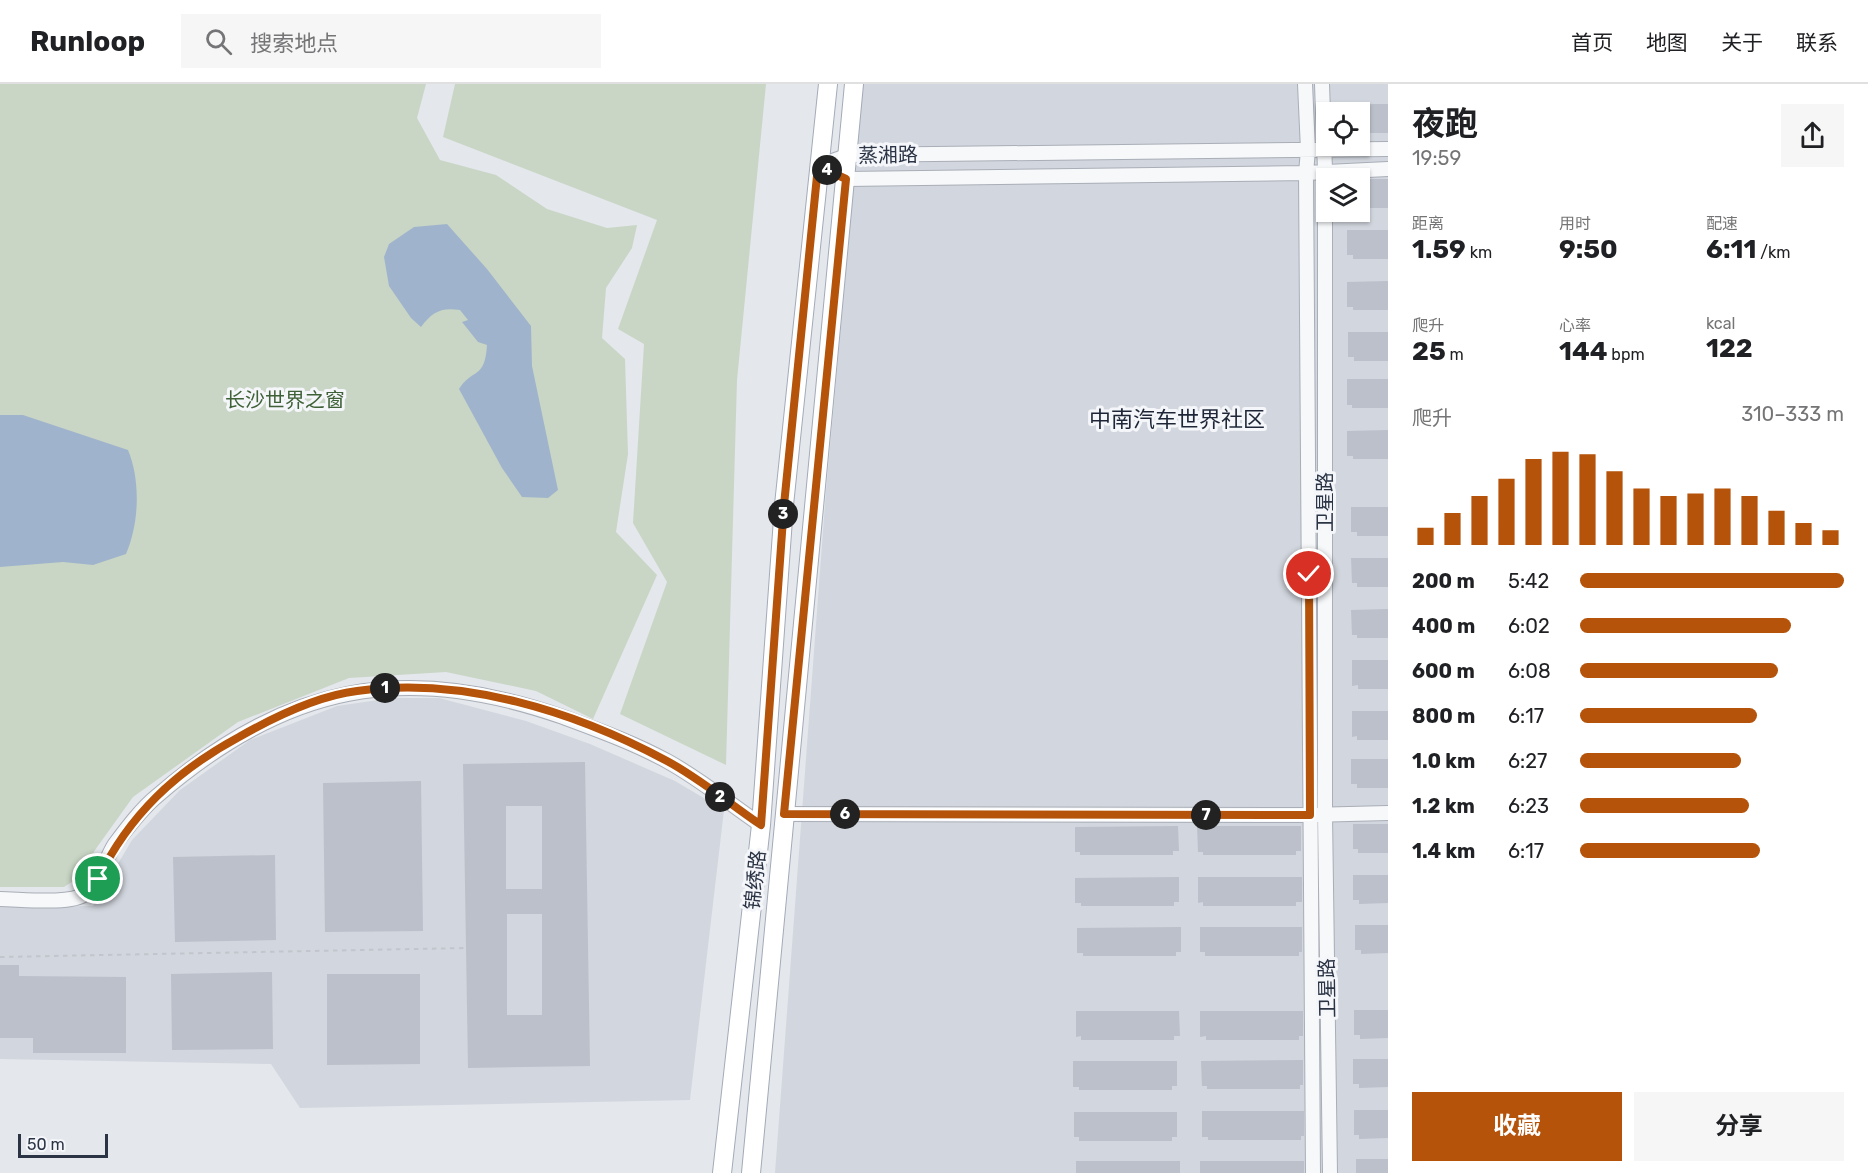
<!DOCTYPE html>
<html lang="zh">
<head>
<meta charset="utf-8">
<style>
  :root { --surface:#fff; --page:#f6f6f6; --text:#202124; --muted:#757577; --line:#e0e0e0; --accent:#b45309 }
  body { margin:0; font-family:Rubik,"Noto Sans SC",sans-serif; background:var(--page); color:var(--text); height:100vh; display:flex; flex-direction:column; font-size:22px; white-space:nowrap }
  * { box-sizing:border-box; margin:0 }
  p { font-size:20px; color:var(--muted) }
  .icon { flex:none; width:33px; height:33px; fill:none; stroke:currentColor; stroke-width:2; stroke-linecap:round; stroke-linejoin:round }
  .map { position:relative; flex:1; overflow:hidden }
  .panel { display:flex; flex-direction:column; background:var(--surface); width:480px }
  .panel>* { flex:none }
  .tools { position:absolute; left:1316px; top:18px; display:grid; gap:12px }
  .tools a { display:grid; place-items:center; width:54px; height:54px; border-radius:0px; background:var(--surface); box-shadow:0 2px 4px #0004; font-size:30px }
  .scale { position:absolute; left:18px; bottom:15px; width:90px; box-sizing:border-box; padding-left:6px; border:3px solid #2b3445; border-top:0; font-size:16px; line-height:21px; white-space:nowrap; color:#2b3445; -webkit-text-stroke:4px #f4f6f9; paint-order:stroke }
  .pin { position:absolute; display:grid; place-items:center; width:51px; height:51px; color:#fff; margin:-26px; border:3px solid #fff; border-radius:50%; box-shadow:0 2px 6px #0007 }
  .km { position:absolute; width:30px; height:30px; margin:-15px; border-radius:50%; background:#222; color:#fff; font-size:16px; line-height:30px; text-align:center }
  .round { display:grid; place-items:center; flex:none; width:63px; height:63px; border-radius:0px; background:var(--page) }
  .headline { display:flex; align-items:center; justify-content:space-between; height:102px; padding:0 24px }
  h1 { font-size:33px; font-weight:700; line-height:45px }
  .stats { display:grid; grid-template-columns:repeat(3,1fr); gap:9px; height:102px; padding:6px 24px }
  .stats div { display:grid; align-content:center }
  .stats b { font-size:26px; font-weight:700 }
  .stats small { font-size:16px; font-weight:400 }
  .stats p { font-size:16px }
  .chart { height:168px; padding:12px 24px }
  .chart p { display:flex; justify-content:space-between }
  .chart svg { width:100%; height:108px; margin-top:6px; stroke:var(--accent); stroke-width:6 }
  .primary-button { display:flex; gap:12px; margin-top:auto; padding:12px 24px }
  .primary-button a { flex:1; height:69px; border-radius:0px; background:var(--accent); color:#fff; font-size:24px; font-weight:700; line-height:69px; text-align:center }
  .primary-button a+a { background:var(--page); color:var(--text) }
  ul { padding:0 24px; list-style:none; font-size:20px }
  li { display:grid; grid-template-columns:96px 72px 1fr; align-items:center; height:45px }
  li i { height:15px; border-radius:8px; background:var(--accent) }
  header { display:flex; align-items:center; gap:36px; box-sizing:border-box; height:84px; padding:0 30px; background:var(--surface); border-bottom:2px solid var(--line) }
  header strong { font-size:28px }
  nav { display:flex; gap:33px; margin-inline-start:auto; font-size:21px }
  .search { width:420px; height:54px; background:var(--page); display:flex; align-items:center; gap:15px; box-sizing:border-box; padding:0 21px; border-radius:0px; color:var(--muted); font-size:22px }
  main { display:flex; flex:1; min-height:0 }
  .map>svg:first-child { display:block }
  .built { fill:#d2d6de; fill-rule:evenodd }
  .green { fill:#c9d6c5 }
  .water { fill:#9fb4cc }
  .building { fill:#bbc0ca; fill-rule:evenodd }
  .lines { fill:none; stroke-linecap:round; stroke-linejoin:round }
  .minor-casing { stroke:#a9aeb7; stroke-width:16 }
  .major-casing { stroke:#a3abb8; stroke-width:20 }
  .path { stroke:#c2c5cb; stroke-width:2; stroke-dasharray:4.5 4.5; stroke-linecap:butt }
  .minor { stroke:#f7f8fa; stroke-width:14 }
  .major { stroke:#fff; stroke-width:18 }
  .route-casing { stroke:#fff; stroke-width:12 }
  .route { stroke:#b45309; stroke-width:8 }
  .labels { text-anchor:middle; stroke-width:6; stroke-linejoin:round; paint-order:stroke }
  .street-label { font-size:20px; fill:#2b3445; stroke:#f4f6f9 }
  .park-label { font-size:20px; fill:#3f6138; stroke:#f4f6f9 }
  .quarter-label { font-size:22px; fill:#1d2536; stroke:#f4f6f9 }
</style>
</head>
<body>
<header>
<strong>Runloop</strong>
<div class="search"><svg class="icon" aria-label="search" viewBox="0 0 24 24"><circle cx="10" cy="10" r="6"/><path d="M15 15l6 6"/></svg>搜索地点</div>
<nav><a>首页</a><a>地图</a><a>关于</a><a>联系</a></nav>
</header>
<main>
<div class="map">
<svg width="1388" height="1089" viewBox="0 0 1388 1089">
  <rect width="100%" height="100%" fill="#e4e7ec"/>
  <path class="built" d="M863,0H1388V1089H775L826,407ZM1326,28H1359V62H1326ZM1326,94H1359V128H1326Z
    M392,614H439L526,637L590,660L675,697L724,726L690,1016L300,1024L271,980L0,975V823L93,822L132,756L180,706L250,656L337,622Z"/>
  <path class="green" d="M0,0H426L417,34L440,76L496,91L547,125L607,144L637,141L632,164L606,204L602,254L625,275L628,370L616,448L657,491L593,635L536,607L446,588L349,594L238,638L133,713L95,766L81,792L64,803H0Z
    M455,0H766L737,296L726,681L620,630L667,498L633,439L644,260L618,245L657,136L443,53Z"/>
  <path class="water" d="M447,140L487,185L531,242L532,282L558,406L548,414L522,413L502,384L459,305C472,284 485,296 487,261L478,258L462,238L468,236L460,226C441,223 432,228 421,243L411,234L389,202L384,173L389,160L414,143Z
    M0,331H23L128,366C141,397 139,440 126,470L93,481L63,478L0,483Z"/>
  <path class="building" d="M1359,20H1388V49H1359Z
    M1359,95H1388V124H1359Z
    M1347,146H1388V175H1353V171H1347Z
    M1388,197V226H1353V223H1347V198Z
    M1348,248H1388V277H1354V273H1348Z
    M1347,295H1388V324H1352V321H1347Z
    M1388,346V375H1353V372H1347V347Z
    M1351,423H1388V452H1357V448H1351Z
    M1351,474H1388V503H1357V499H1352Z
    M1388,525V554H1357V551H1352L1351,526Z
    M1352,576H1388V605H1358V601L1352,602Z
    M1352,627H1388V656H1357V652L1352,653Z
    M1351,675H1388V704H1357V700H1351Z
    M585,678L590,982L468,984L463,680ZM506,722H542V805H506ZM507,830H542V931H507Z
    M421,697L423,847L325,848L323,699Z
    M1353,740H1388V769H1358V765H1353Z
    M1178,742L1179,767H1173V771H1080V768H1075V743Z
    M1197,742H1301V767H1296V771H1203V768H1198Z
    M275,771L276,856L175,858L173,773Z
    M1353,791H1388V819L1359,820V816H1353Z
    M1179,793V818H1174V822H1081V819H1075V794Z
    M1198,793H1302V818H1296V822H1203V818L1198,819Z
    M1355,841H1388V869L1361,870V866H1355Z
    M1181,843V868H1176V872H1083V869H1077V844Z
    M1200,843H1302V868H1299V872H1205V868H1200Z
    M0,881H19V892L126,893V969H33V954H0Z
    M272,888L273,965L172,966L171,890Z
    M327,890H420V980L327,981Z
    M1354,926H1388V954L1360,955V951H1354Z
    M1076,927H1179L1180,952H1174V956H1081V952L1076,953Z
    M1200,927H1303V952H1299V956H1206V952L1200,953Z
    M1353,975H1388V1003L1359,1004V1000H1353Z
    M1303,976V1001H1300V1005H1207V1002H1202L1201,977Z
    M1073,977H1177V1002H1172V1006H1079V1003H1073Z
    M1354,1026H1388V1054L1359,1055V1051H1354Z
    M1202,1027H1304V1052H1301V1056H1208V1053H1202Z
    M1074,1028H1177V1053H1172V1057H1079V1053H1074Z
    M1356,1075H1388V1089H1356Z
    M1076,1077H1180V1089H1076Z
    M1200,1077H1304V1089H1200Z"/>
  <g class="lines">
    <g class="minor-casing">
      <path id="minor" d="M1305,0L1308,66L1306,89L1313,1089
        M1322,0L1325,86V731L1330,1089
        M818,82L846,95L1306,89L1388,85
        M818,82L849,71L1388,65
        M784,730L1310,731L1388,729
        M0,815C20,815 70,821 85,810C101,798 105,775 115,760C127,744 142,724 157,712C285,601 403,577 563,633C598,646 634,659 667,677C700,695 730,720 761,741"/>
    </g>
    <g class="major-casing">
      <path id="major" d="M722,1089L761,741L784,421L828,0
        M751,1089L854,0"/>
    </g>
    <path class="path" d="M0,873L466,864"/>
    <use href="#minor" class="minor"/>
    <use href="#major" class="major"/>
  </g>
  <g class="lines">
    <g class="route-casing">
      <path id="route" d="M98,795C129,731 176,687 239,653C274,633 316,612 357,607C462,592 574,627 667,677C699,694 730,720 761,741L784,421L818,82L846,95L784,730L1310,731L1309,490"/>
    </g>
    <use href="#route" class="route"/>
  </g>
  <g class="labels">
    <g class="street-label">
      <text transform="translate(888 71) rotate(-1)" y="7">蒸湘路</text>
      <text transform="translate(1325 418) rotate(-90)" y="7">卫星路</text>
      <text transform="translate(755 796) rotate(-84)" y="7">锦绣路</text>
      <text transform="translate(1327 904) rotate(-91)" y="7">卫星路</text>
    </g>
    <g class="park-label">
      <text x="285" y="323">长沙世界之窗</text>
    </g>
    <g class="quarter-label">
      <text x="1177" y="343">中南汽车世界社区</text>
    </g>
  </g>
</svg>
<div class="tools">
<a><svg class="icon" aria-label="locate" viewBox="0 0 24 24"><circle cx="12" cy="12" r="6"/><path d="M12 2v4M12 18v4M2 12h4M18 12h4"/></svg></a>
<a><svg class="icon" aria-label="layers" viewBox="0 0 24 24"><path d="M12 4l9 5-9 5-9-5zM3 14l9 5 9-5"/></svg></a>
</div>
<div class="scale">50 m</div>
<div class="pin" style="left:98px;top:795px;background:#1e9e55"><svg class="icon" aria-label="arrive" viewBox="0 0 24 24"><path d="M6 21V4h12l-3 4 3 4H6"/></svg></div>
<div class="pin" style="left:1309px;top:490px;background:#d93025"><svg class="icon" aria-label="check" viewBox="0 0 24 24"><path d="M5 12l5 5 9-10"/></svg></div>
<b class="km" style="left:385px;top:604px">1</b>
<b class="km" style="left:720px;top:713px">2</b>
<b class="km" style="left:783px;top:430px">3</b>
<b class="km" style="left:827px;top:86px">4</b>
<b class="km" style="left:845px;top:730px">6</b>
<b class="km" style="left:1206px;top:731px">7</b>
</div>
<section class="panel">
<div class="headline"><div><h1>夜跑</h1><p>19:59</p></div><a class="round"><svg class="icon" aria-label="share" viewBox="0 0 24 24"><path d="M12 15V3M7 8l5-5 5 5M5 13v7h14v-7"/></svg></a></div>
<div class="stats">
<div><p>距离</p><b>1.59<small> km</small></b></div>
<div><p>用时</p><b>9:50</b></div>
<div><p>配速</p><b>6:11<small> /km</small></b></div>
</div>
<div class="stats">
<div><p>爬升</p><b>25<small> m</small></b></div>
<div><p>心率</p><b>144<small> bpm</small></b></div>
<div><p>kcal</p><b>122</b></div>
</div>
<div class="chart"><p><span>爬升</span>310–333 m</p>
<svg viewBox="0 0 160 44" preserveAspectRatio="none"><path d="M5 44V37M15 44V31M25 44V24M35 44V17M45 44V9M55 44V6M65 44V7M75 44V14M85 44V21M95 44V24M105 44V23M115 44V21M125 44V24M135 44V30M145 44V35M155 44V38"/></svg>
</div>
<ul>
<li><b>200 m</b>5:42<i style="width:100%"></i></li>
<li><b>400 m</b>6:02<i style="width:80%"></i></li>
<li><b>600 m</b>6:08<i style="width:75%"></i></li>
<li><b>800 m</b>6:17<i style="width:67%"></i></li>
<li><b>1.0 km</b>6:27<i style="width:61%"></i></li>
<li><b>1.2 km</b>6:23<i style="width:64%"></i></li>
<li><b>1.4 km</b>6:17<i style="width:68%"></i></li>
</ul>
<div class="primary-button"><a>收藏</a><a>分享</a></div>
</section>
</main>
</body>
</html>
